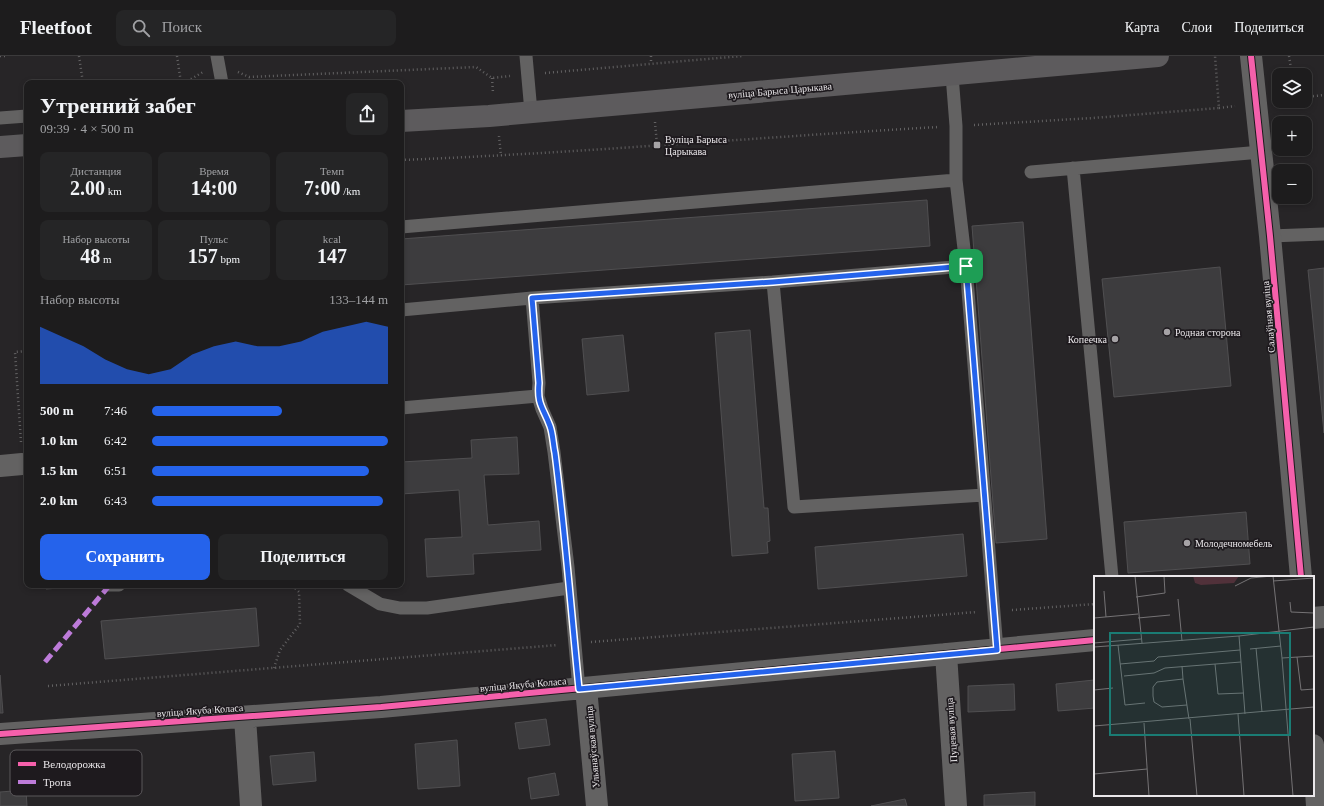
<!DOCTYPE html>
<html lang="ru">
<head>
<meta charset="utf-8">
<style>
  :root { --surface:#1d1c1d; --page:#252526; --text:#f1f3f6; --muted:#a0a1a4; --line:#3b3a3b; --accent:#2563eb }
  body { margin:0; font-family:Georgia,serif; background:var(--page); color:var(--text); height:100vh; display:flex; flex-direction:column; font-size:15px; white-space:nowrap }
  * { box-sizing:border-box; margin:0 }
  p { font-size:13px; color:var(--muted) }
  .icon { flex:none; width:22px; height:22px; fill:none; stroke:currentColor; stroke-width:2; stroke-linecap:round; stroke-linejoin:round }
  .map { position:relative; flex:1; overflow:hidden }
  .details { position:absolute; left:24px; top:24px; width:380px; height:508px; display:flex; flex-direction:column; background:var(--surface); border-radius:8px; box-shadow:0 2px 6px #0003,0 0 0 1px var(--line) }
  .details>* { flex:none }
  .fabs { position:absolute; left:1272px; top:12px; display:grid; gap:8px }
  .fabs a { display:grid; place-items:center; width:40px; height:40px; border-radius:8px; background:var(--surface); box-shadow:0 2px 6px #0003,0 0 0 1px var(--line); font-size:20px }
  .pin { position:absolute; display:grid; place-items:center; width:34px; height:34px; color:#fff; margin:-17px; border-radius:8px; box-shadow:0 2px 6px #0006 }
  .round { display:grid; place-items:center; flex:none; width:42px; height:42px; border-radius:8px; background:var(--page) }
  .headline { display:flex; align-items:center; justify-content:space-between; height:68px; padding:0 16px }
  h1 { font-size:22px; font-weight:700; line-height:30px }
  .metrics { display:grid; grid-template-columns:repeat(3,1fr); gap:6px; height:68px; padding:4px 16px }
  .metrics div { display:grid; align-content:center; border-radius:8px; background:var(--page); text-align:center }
  .metrics b { font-size:20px; font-weight:700 }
  .metrics small { font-size:11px; font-weight:400 }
  .metrics p { font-size:11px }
  .chart { height:112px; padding:8px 16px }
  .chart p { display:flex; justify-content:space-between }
  .chart svg { width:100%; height:72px; margin-top:4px; fill:var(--accent); opacity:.7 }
  .button { display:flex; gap:8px; margin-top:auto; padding:8px 16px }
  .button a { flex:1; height:46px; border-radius:8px; background:var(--accent); color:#fff; font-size:16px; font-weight:700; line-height:46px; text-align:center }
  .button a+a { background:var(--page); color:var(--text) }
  ul { padding:0 16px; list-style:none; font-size:13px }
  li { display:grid; grid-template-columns:64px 48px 1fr; align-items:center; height:30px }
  li i { height:10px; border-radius:5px; background:var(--accent) }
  header { display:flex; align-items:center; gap:24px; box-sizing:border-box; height:56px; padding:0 20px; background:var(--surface); border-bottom:1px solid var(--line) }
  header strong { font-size:19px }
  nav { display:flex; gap:22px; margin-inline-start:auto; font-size:14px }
  .search { width:280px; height:36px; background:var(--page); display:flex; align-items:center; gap:10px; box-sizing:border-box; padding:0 14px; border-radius:8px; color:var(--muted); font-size:15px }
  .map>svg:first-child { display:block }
  .building { fill:#3d3c3e; stroke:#504f51 }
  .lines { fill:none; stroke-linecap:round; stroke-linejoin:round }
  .path { stroke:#636263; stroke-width:2.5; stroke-dasharray:1 3; stroke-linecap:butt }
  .lane { stroke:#636262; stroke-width:13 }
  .street { stroke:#636262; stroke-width:22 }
  .secondary { stroke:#5d5b5d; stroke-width:22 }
  .quiet { stroke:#bd7bd9; stroke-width:5; stroke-dasharray:10 5; stroke-linecap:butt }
  .cycleway-casing { stroke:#1e1a1e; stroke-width:8 }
  .cycleway { stroke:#f560ab; stroke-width:6 }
  .route-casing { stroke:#fff; stroke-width:8 }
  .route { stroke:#2563eb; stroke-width:5 }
  .poi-dot { fill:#a6a3a6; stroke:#1e1a1e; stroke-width:1.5 }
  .labels { text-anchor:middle; stroke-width:3.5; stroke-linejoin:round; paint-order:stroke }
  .street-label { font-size:10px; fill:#eae7ea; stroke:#1e1a1e }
  .poi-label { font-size:10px; fill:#eae7ea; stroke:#1e1a1e; text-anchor:start }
  .inset-road { fill:none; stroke:#757375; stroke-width:1 }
  .view { fill:#1a7c74; fill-opacity:0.15; stroke:#1a7c74; stroke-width:2 }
  .inset-edge { fill:none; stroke:#eae7ea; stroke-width:2 }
  .key { fill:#1e1a1e; stroke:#5b585b; stroke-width:1 }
  .key-label { font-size:11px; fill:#eae7ea }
</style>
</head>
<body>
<header>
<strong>Fleetfoot</strong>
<div class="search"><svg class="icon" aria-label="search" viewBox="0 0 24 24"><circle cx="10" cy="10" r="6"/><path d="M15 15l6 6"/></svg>Поиск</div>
<nav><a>Карта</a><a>Слои</a><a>Поделиться</a></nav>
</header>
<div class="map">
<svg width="1324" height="750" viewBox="0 0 1324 750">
  <rect width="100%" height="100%" fill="#272527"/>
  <path class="building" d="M927,144L930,190L401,229V183Z
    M1023,166L1047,483L996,487L972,170Z
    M1220,211L1231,330L1114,341L1102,223Z
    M1324,212V377L1308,214Z
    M750,274L764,452H768L770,485L767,486L768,497L732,500L715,277Z
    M623,279L629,335L587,339L582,283Z
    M517,381L519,418L484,419L488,469L539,465L541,494L473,498L474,518L427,521L425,483L462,481L459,434L401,438V406L472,402L471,384Z
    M1246,456L1250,508L1128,517L1124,466Z
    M963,478L967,520L818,533L815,491Z
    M46,529H85V530L46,533Z
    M256,552L259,590L105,603L101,565Z
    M0,619L3,657H0Z
    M1094,624L1095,652L1058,655L1056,628Z
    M1014,628L1015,654L968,656V630Z
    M546,663L550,689L519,693L515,667Z
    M457,684L460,730L418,733L415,688Z
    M835,695L839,742L795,745L792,698Z
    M314,696L316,725L273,729L270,700Z
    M555,717L559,739L531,743L528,722Z
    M26,734L27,750H0V736Z
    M1035,736V750H984V739Z
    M905,743L907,750H871Z"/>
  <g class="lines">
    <path class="path" d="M0,0H5
      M79,0L83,27
      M177,0L181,27
      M651,0V8
      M1289,0L1292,19
      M238,16L249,21L476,11L492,22L510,20
      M545,17L742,0
      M492,22L493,37
      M184,27L203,16
      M1305,41L1324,39
      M1219,52L1235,50
      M655,66L657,89
      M974,69L1093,62L1219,52L1215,0
      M499,80L501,100
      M401,104C580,97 759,81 939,71
      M21,386L15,296L27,295
      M1012,554L1095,548
      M591,586L977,556
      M274,612L280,594L300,568L299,536L292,529
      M48,630L558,589"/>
    <path class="lane" d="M217,0L222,27
      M526,0L531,56
      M952,19L956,70V124L966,210L997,594
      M0,62L27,60
      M1073,112L1112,521
      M1031,116L1261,96
      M401,171L956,124
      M1270,180L1324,178
      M773,226L794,451L984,439
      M401,254L532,242L773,226L966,210
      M538,340L542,353L550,371L554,396L568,511L579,633
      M401,352L538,340L539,327L532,242
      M109,529H119
      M348,529L380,548L400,552H427L569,532"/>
    <path class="street" d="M1251,0L1270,180L1301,521
      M0,410L22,408
      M1313,562L1324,561
      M946,598L956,750
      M586,632L597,750
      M245,662L251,750
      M0,678L381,651L1095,584
      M1313,689L1317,750"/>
    <path class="secondary" d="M401,65L489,60L1158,0
      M0,91L27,89"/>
    <path class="quiet" d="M45,606L109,530"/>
    <g class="cycleway-casing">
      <path id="cycleway" d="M1251,0L1270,180L1301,521
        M0,678L381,651L1095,584"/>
    </g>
    <use href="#cycleway" class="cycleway"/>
  </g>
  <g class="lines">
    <g class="route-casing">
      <path id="route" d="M966,210L997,594L579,633C571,554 565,475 555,397C553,388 553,378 550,370C543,351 537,349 539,327L532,242L773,226Z"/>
    </g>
    <use href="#route" class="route"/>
  </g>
  <g class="poi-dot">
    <rect x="653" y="85" width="8" height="8" rx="2"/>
    <circle cx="1167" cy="276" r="4"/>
    <circle cx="1115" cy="283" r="4"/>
    <circle cx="1187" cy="487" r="4"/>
  </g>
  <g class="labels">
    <g class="street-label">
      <text transform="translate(780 34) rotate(-5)" y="4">вуліца Барыса Царыкава</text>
      <text transform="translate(1268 261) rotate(-95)" y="4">Салаўіная вуліца</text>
      <text transform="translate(523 628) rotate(-5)" y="4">вуліца Якуба Коласа</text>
      <text transform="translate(200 654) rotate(-4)" y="4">вуліца Якуба Коласа</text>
      <text transform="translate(951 674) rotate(-94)" y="4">Пуцевая вуліца</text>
      <text transform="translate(592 691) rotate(-95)" y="4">Ульянаўская вуліца</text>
    </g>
    <g class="poi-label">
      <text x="665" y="87">Вуліца Барыса<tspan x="665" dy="12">Царыкава</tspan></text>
      <text x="1175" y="280">Родная сторона</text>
      <text x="1107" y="287" text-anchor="end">Копеечка</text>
      <text x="1195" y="491">Молодечномебель</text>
    </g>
  </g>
  <g transform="translate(1094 520)">
    <rect width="220" height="220" fill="#272527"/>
    <path d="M99,0H145L140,7L107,9L101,7Z" fill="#51313a"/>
    <path class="inset-road" d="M41,0L48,67M179,0L188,82L199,220M179,5L220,2M141,10L157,2L178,0M10,15L12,41M42,21L71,17L70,0M84,23L88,65M196,26L197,36L220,37M0,42L44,38M44,42L76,39M145,60L151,138M0,67L47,63M24,69L31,129L51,127M0,71L145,60L220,51M162,72L168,136M156,73L187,70M203,81L207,114L220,113M188,82L220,80M26,88L60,85L64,81L146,74M121,88L124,118L150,117M88,90L89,103L63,106L59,111V120L60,126L68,131L93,129M30,100L60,97L71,92L147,86M89,103L95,143M0,114L19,112M144,138L150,220M96,143L103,220M50,147L55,220M0,150L220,131M0,198L53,193"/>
    <path class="view" d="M16,57H196V159H16Z"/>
    <rect width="220" height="220" class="inset-edge"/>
  </g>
  <rect x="10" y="694" width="132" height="46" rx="6" class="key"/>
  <rect x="18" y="706" width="18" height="4" fill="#f560ab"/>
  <rect x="18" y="724" width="18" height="4" fill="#bd7bd9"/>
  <g class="key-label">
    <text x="43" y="712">Велодорожка</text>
    <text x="43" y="730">Тропа</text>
  </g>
</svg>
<div class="fabs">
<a><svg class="icon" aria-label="layers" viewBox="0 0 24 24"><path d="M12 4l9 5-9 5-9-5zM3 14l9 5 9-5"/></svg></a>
<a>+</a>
<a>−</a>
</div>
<div class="pin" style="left:966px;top:210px;background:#1e9e55"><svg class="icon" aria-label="arrive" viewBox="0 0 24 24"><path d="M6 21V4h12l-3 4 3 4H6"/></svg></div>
<section class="details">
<div class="headline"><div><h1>Утренний забег</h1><p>09:39 · 4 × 500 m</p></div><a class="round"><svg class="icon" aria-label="share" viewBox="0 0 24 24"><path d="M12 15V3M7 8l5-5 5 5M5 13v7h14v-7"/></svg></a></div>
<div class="metrics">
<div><p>Дистанция</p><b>2.00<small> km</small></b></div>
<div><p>Время</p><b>14:00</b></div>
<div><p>Темп</p><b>7:00<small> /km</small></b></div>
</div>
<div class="metrics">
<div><p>Набор высоты</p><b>48<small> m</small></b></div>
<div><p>Пульс</p><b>157<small> bpm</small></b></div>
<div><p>kcal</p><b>147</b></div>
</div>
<div class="chart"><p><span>Набор высоты</span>133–144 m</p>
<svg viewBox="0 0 160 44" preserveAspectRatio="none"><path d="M0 44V9L10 15L20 21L30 29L40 35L50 38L60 35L70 26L80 21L90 18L100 21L110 21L120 18L130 12L140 9L150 6L160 9V44z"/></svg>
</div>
<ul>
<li><b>500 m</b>7:46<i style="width:55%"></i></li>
<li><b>1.0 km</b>6:42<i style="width:100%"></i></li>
<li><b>1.5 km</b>6:51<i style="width:92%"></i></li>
<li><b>2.0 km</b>6:43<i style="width:98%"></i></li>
</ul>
<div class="button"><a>Сохранить</a><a>Поделиться</a></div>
</section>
</div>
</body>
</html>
